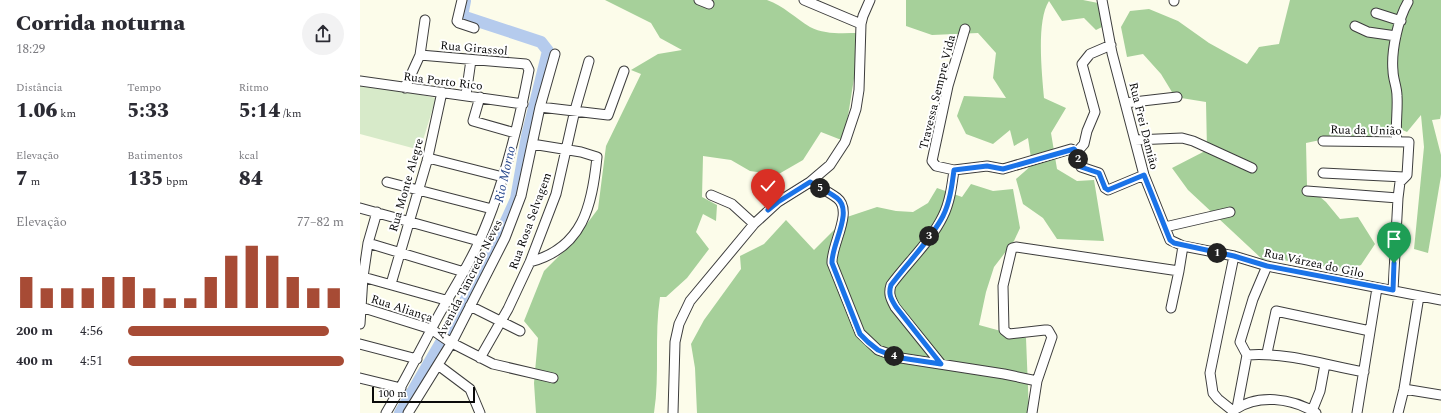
<!DOCTYPE html>
<html lang="pt">
<head>
<meta charset="utf-8">
<style>
  :root { --surface:#fff; --page:#f2f2f3; --text:#2b2b33; --muted:#7c7c81; --accent:#a74b35 }
  body { margin:0; font-family:Spectral,serif; background:var(--page); color:var(--text); height:100vh; display:flex; flex-direction:column; font-size:15px; white-space:nowrap }
  * { box-sizing:border-box; margin:0 }
  p { font-size:13px; color:var(--muted) }
  .icon { flex:none; width:22px; height:22px; fill:none; stroke:currentColor; stroke-width:2; stroke-linecap:round; stroke-linejoin:round }
  .map { position:relative; flex:1; overflow:hidden }
  .side { display:flex; flex-direction:column; background:var(--surface); width:360px }
  .side>* { flex:none }
  .scale { position:absolute; left:12px; bottom:10px; width:103px; box-sizing:border-box; padding-left:4px; border:2px solid #0a0a0a; border-top:0; font-size:11px; line-height:14px; white-space:nowrap; color:#0a0a0a; -webkit-text-stroke:3px #fff; paint-order:stroke }
  .pin { position:absolute; display:grid; place-items:center; width:34px; height:34px; color:#fff; margin:-41px -17px; border-radius:50% 50% 50% 0; rotate:-45deg; box-shadow:0 0 4px #0007 }
  .pin .icon { rotate:45deg }
  .km { position:absolute; width:20px; height:20px; margin:-10px; border-radius:50%; background:#222; color:#fff; font-size:11px; line-height:20px; text-align:center }
  .round { display:grid; place-items:center; flex:none; width:42px; height:42px; border-radius:21px; background:var(--page) }
  .head { display:flex; align-items:center; justify-content:space-between; height:68px; padding:0 16px }
  h1 { font-size:22px; font-weight:800; line-height:30px }
  .metrics { display:grid; grid-template-columns:repeat(3,1fr); gap:6px; height:68px; padding:4px 16px }
  .metrics div { display:grid; align-content:center }
  .metrics b { font-size:20px; font-weight:800 }
  .metrics small { font-size:11px; font-weight:400 }
  .metrics p { font-size:11px }
  .chart { height:112px; padding:8px 16px }
  .chart p { display:flex; justify-content:space-between }
  .chart svg { width:100%; height:72px; margin-top:4px; stroke:var(--accent); stroke-width:6 }
  ul { padding:0 16px; list-style:none; font-size:13px }
  li { display:grid; grid-template-columns:64px 48px 1fr; align-items:center; height:30px }
  li i { height:10px; border-radius:5px; background:var(--accent) }
  main { display:flex; flex:1; min-height:0 }
  .map>svg:first-child { display:block }
  .forest { fill:#a6d09a }
  .pitch { fill:#d7eac9 }
  .lines { fill:none; stroke-linecap:round; stroke-linejoin:round }
  .river { stroke:#b5cbed; stroke-width:12 }
  .minor-casing { stroke:#3d3d3d; stroke-width:11 }
  .minor { stroke:#fff; stroke-width:9 }
  .route-casing { stroke:#fff; stroke-width:8 }
  .route { stroke:#1a73e8; stroke-width:5 }
  .labels { text-anchor:middle; stroke-width:4; stroke-linejoin:round; paint-order:stroke }
  .street-label { font-size:12px; fill:#0a0a0a; stroke:#fff }
  .water-label { font-size:13px; font-style:italic; fill:#25468b; stroke:#fff }
</style>
</head>
<body>
<main>
<section class="side">
<div class="head"><div><h1>Corrida noturna</h1><p>18:29</p></div><a class="round"><svg class="icon" aria-label="share" viewBox="0 0 24 24"><path d="M12 15V3M7 8l5-5 5 5M5 13v7h14v-7"/></svg></a></div>
<div class="metrics">
<div><p>Distância</p><b>1.06<small> km</small></b></div>
<div><p>Tempo</p><b>5:33</b></div>
<div><p>Ritmo</p><b>5:14<small> /km</small></b></div>
</div>
<div class="metrics">
<div><p>Elevação</p><b>7<small> m</small></b></div>
<div><p>Batimentos</p><b>135<small> bpm</small></b></div>
<div><p>kcal</p><b>84</b></div>
</div>
<div class="chart"><p><span>Elevação</span>77–82 m</p>
<svg viewBox="0 0 160 44" preserveAspectRatio="none"><path d="M5 44V25M15 44V32M25 44V32M35 44V32M45 44V25M55 44V25M65 44V32M75 44V38M85 44V38M95 44V25M105 44V12M115 44V6M125 44V12M135 44V25M145 44V32M155 44V32"/></svg>
</div>
<ul>
<li><b>200 m</b>4:56<i style="width:93%"></i></li>
<li><b>400 m</b>4:51<i style="width:100%"></i></li>
</ul>
</section>
<div class="map">
<svg width="1081" height="413" viewBox="0 0 1081 413">
  <rect width="100%" height="100%" fill="#fcfcea"/>
  <path class="forest" d="M245,0H407C424,6 435,18 450,27C465,35 483,33 500,33L499,47L484,141L461,132L443,160L417,175L390,171L371,160L343,156L342,197L357,205L356,221L343,214L336,232L349,249L327,278L306,297H300C294,336 300,374 294,413H176L174,383L178,338L164,321L184,271L214,241L238,209L246,146L281,74L271,70L298,54L322,50L300,38L291,23Z
    M546,0H723L738,3L742,27L736,30L724,18L702,21L689,1C676,21 682,74 684,98L706,108L691,133L697,169L717,181L734,180L744,241L697,239L683,218L663,204L656,179L672,165L668,138L654,146L650,130L633,144L606,134L597,116L604,96L646,98L633,78L636,53L618,33L572,35L546,26Z
    M930,0H1081V114L1080,119L1072,120L1081,155V176L1068,253L1054,249L1064,147L1061,115L1047,132L1034,126L1001,140L965,139L946,143L947,186L966,202L980,219L998,217L1015,244L1001,265L984,271L946,262L902,259L828,190L812,168L847,150L846,102L815,97L801,74L783,54L767,57L761,27L770,11L789,9L818,21L849,43L887,64L899,47L919,44Z
    M611,184L633,191L653,189L660,228L654,241L634,267L626,292L619,325L666,338L669,413H337L335,368L331,344L344,320L381,269L380,256L404,244L426,220L454,250L487,217L517,207L536,211L553,212L568,203L577,188L602,197Z"/>
  <path class="pitch" d="M0,82L76,98L60,150L0,134Z"/>
  <g class="lines">
    <path class="river" d="M40,413L127,263L156,199L167,136L188,51L181,42L102,16L105,1"/>
    <g class="minor-casing">
      <path id="minor" d="M102,0L97,21L99,23L114,28
        M339,0L349,4
        M444,0L501,24
        M742,0L752,53L784,175L810,240L823,246L874,256L907,266L1081,300
        M814,1V0
        M1016,13L1041,21
        M995,26L1008,32L1036,36
        M605,29L588,86L572,161L576,166L594,170L627,166L643,169L711,149L717,152L721,167L739,173L745,188L748,190L784,175
        M0,81L163,104
        M45,88L60,55L65,20
        M106,95L111,60
        M120,97L113,121L155,133
        M765,103L817,97
        M180,107L248,115L264,71
        M775,140L822,138L833,141L892,168
        M963,141L1049,142L1047,175L1040,182L1038,198L1033,290
        M1037,142C1035,126 1038,111 1037,96C1037,87 1033,79 1033,71C1031,51 1038,19 1048,2
        M717,152L724,144L727,131L735,112L722,64L730,54L751,45
        M67,161L72,159L143,177
        M963,173L1044,177
        M27,182L132,209
        M450,182C459,187 469,192 477,198C494,211 471,245 472,263L500,333L518,350L541,358L644,374L677,381
        M947,191L1038,198
        M351,195L372,204L394,224
        M0,208L119,241
        M805,227L870,212
        M8,243L104,272
        M170,262C223,248 232,206 237,157L221,152L172,144
        M3,277L89,301
        M31,284L67,161L82,92
        M110,306L160,331
        M1,307L71,329L90,342L133,364L193,378
        M811,308L819,271
        M0,324L3,277L8,243L17,212
        M0,344L57,359
        M907,353L916,311L1010,331
        M887,355C927,352 965,365 1004,372
        M120,358L148,309L170,262L196,194L215,110L229,61
        M581,364L535,307C531,299 528,294 531,285C548,262 571,241 583,216C590,202 592,185 594,170
        M78,365L110,389L120,413
        M0,378L41,388
        M1044,389L1081,395
        M877,408L887,355L880,342L893,299L907,266
        M873,411L858,399L853,393L850,373L874,256
        M873,411C897,393 932,398 956,413
        M952,411L960,391L965,364
        M26,413C42,386 56,358 71,330C86,300 105,273 119,242C143,188 158,128 169,70L166,64L60,55
        M48,413L92,342L145,238L161,196L180,107L195,54
        M313,413L315,342L319,324L330,301L394,224L418,202L450,182L470,165L485,142L496,109L499,90L501,24L503,16L510,0
        M672,413L677,381L692,337L688,330H685L649,334L644,330L643,286L652,248L656,247L819,271L823,246
        M997,413L1017,288
        M1038,413L1044,389L1059,296"/>
    </g>
    <use href="#minor" class="minor"/>
  </g>
  <g class="lines">
    <g class="route-casing">
      <path id="route" d="M408,210L418,202L450,182C459,187 469,192 477,198C494,211 471,245 472,263L500,334L508,342L518,350L528,354L541,358L581,364L536,307C531,299 528,294 531,285C548,262 570,241 583,216C590,202 592,185 594,170L627,166L643,169L714,149L717,152L721,167L739,173L745,188L748,190L784,175L810,240L814,243L874,256L907,266L1033,290L1034,263"/>
    </g>
    <use href="#route" class="route"/>
  </g>
  <g class="labels">
    <g class="street-label">
      <text transform="translate(114 48) rotate(5)" y="4">Rua Girassol</text>
      <text transform="translate(83 81) rotate(7)" y="4">Rua Porto Rico</text>
      <text transform="translate(577 92) rotate(-76)" y="4">Travessa Sempre Vida</text>
      <text transform="translate(784 126) rotate(76)" y="4">Rua Frei Damião</text>
      <text transform="translate(1006 130) rotate(1)" y="4">Rua da União</text>
      <text transform="translate(46 185) rotate(-74)" y="4">Rua Monte Alegre</text>
      <text transform="translate(170 221) rotate(-70)" y="4">Rua Rosa Selvagem</text>
      <text transform="translate(954 263) rotate(12)" y="4">Rua Várzea do Gilo</text>
      <text transform="translate(109 279) rotate(-63)" y="4">Avenida Tancredo Neves</text>
      <text transform="translate(42 308) rotate(18)" y="4">Rua Aliança</text>
    </g>
    <g class="water-label">
      <text transform="translate(144 174) rotate(-77)" y="5">Rio Morno</text>
    </g>
  </g>
</svg>
<div class="scale">100 m</div>
<div class="pin" style="left:1034px;top:263px;background:#1e9e55"><svg class="icon" aria-label="arrive" viewBox="0 0 24 24"><path d="M6 21V4h12l-3 4 3 4H6"/></svg></div>
<div class="pin" style="left:408px;top:210px;background:#d93025"><svg class="icon" aria-label="check" viewBox="0 0 24 24"><path d="M5 12l5 5 9-10"/></svg></div>
<b class="km" style="left:857px;top:253px">1</b>
<b class="km" style="left:718px;top:159px">2</b>
<b class="km" style="left:569px;top:236px">3</b>
<b class="km" style="left:534px;top:356px">4</b>
<b class="km" style="left:460px;top:188px">5</b>
</div>
</main>
</body>
</html>
